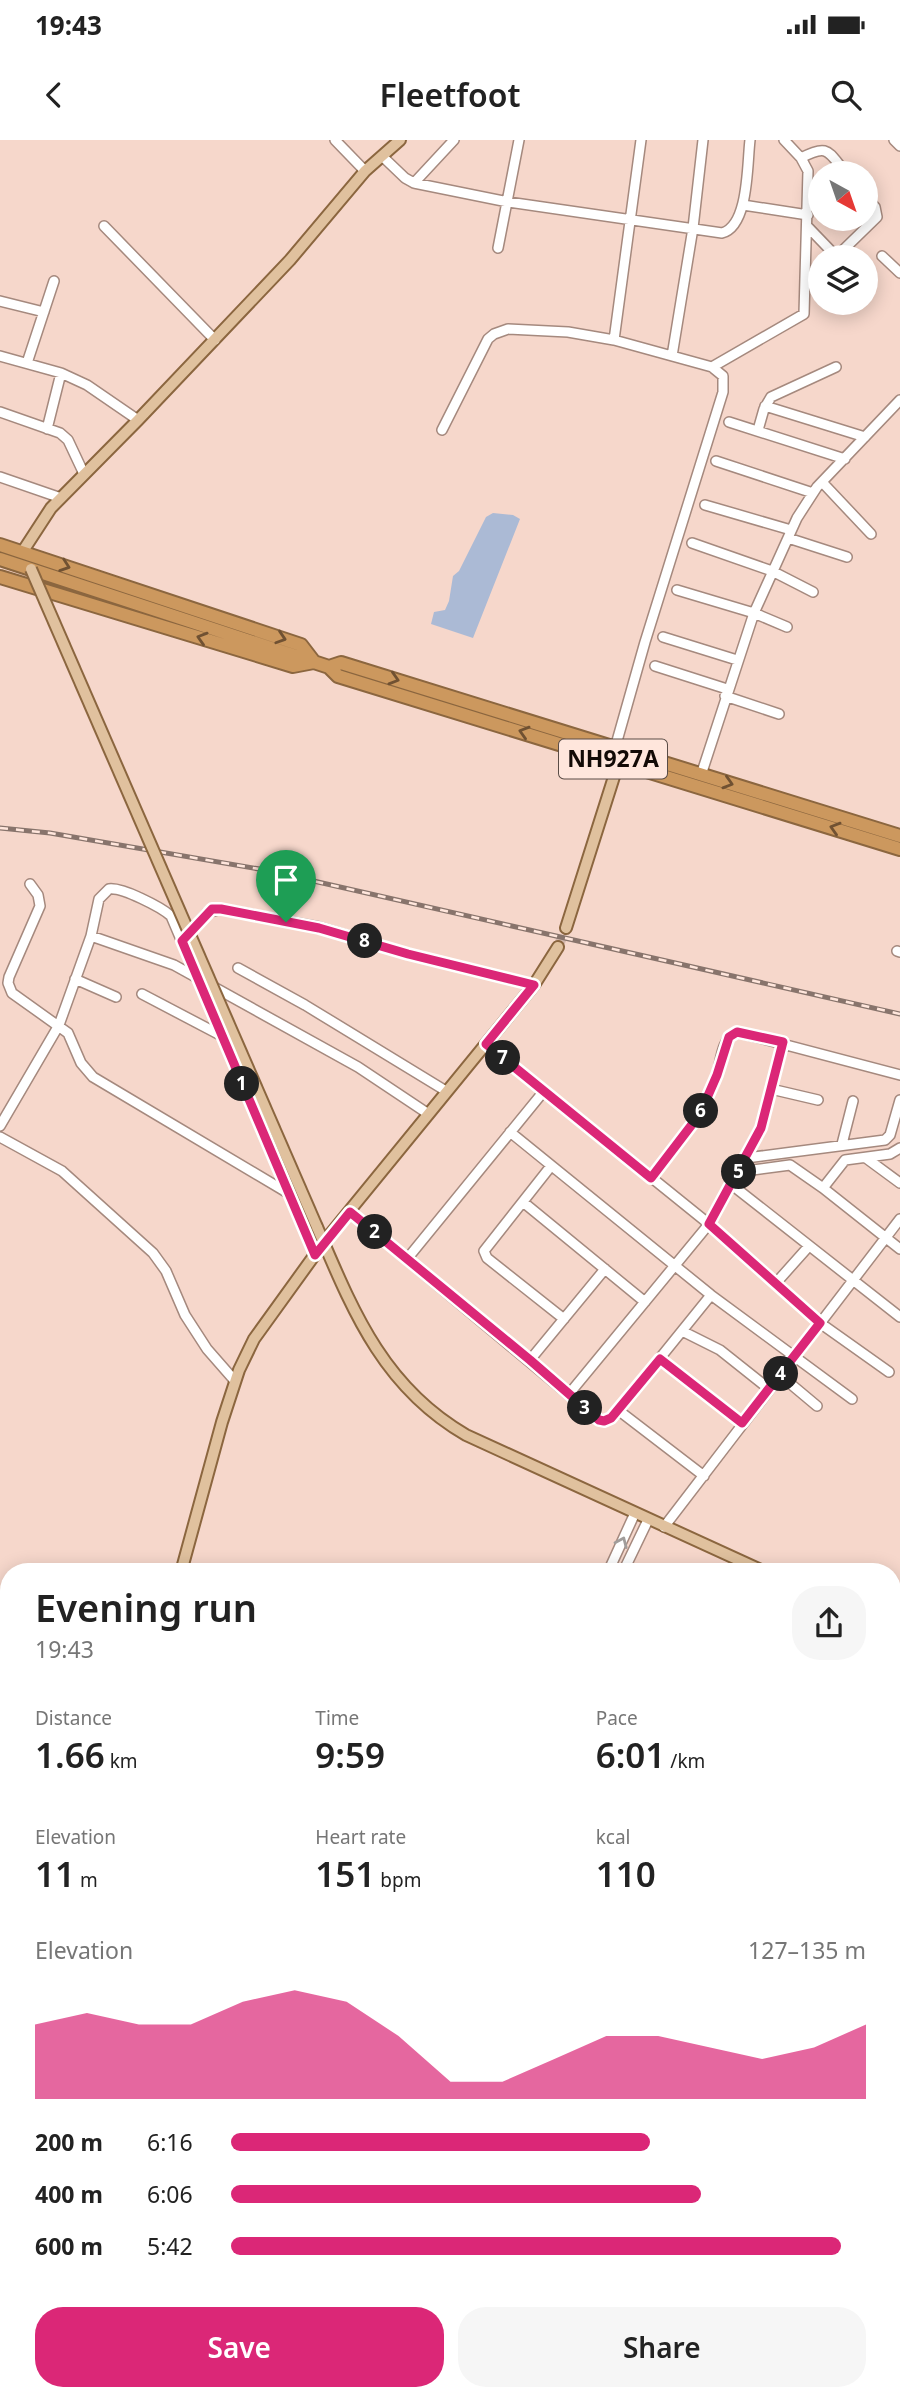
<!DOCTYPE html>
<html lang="en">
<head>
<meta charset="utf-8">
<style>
  :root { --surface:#fff; --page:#f6f6f6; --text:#222; --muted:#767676; --accent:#db2777 }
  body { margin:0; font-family:"Noto Sans",sans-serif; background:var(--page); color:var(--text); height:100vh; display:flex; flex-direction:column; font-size:26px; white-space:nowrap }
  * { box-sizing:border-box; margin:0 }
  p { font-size:23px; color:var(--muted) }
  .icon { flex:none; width:38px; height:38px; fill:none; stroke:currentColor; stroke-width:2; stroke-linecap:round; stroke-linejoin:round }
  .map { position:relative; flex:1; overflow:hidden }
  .details { position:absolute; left:0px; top:1423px; width:901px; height:838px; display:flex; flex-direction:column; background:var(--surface); border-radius:28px 28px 0 0; box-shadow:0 4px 18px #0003 }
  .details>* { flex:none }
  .needle { width:46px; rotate:140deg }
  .fabs { position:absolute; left:808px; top:21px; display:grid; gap:14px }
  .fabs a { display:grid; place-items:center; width:70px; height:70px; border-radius:50%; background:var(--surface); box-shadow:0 4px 18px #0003; font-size:35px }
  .pin { position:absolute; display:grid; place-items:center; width:60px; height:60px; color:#fff; margin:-72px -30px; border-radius:50% 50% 50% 0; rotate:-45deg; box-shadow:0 0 7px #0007 }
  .pin .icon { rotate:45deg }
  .km { position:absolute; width:35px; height:35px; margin:-18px; border-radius:50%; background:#222; color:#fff; font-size:19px; line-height:35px; text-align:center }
  .round { display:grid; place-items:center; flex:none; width:74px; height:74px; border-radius:28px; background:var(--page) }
  .overview { display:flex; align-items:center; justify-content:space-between; height:119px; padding:0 35px }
  h1 { font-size:38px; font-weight:600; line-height:52px }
  .figures { display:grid; grid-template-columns:repeat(3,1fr); gap:10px; height:119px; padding:7px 35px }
  .figures div { display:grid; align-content:center }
  .figures b { font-size:35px; font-weight:600 }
  .figures small { font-size:19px; font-weight:400 }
  .figures p { font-size:19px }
  .chart { height:196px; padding:14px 35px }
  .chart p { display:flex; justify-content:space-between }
  .chart svg { width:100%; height:126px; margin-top:7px; fill:var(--accent); opacity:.7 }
  .primary-button { display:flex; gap:14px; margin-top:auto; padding:14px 35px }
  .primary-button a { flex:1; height:80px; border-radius:28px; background:var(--accent); color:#fff; font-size:28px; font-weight:600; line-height:80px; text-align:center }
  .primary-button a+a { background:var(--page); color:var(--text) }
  ul { padding:0 35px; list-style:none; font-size:23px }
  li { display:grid; grid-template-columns:112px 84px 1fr; align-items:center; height:52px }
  li i { height:18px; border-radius:9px; background:var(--accent) }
  .status { display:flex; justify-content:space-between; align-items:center; height:49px; padding:0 35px; background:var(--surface); direction:ltr }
  .status svg { height:19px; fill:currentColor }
  header { display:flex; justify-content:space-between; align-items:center; height:91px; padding:0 35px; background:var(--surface); font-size:32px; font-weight:600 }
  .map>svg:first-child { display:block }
  .water { fill:#abbad5 }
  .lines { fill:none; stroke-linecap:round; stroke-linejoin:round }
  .major-tunnel { stroke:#d4b8ad; stroke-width:10; stroke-dasharray:10 5; stroke-linecap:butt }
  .minor-casing { stroke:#a5897e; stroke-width:12 }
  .major-casing { stroke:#8b663f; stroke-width:14 }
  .highway-casing { stroke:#8b663f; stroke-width:16 }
  .minor { stroke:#fff; stroke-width:9 }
  .major { stroke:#e0c19e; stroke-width:10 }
  .highway { stroke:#cc985e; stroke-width:12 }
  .rail-casing { stroke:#88746c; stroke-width:5 }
  .rail { stroke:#ffe6dc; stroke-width:2.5; stroke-dasharray:8; stroke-linecap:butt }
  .major-bridge-casing { stroke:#8b663f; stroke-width:14; stroke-linecap:butt }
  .major-bridge { stroke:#e0c19e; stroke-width:10 }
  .oneway { stroke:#705132 }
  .oneway2 { stroke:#a19d9b }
  .route-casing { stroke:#fff; stroke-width:14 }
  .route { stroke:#db2777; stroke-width:9 }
  .labels { text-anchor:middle; stroke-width:5; stroke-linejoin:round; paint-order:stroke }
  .shield { fill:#ffe6dc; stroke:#5a4c46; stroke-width:2 }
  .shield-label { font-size:23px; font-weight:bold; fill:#130a06 }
</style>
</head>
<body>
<div class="status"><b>19:43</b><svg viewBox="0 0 49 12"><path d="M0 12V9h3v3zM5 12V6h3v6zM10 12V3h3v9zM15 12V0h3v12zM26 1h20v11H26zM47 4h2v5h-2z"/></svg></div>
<header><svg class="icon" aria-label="back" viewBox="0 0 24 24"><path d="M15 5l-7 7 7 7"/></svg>Fleetfoot<svg class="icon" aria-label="search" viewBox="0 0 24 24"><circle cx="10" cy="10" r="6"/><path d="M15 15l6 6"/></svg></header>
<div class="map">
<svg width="900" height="2260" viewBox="0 0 900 2260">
  <rect width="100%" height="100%" fill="#f6d7cb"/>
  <path class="water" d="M493,373L513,375L520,379L473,498L431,484L434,472L445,470L449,461L453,436L459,431L486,377Z"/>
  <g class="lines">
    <path class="major-tunnel" d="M558,807L566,788"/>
    <g class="minor-casing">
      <path id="minor" d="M335,0L365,31
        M894,0L900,6
        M382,16L405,38L414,43L508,62L722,93C749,86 747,24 750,0
        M801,18C829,3 828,12 846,33
        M414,43L454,0
        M743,65L808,75
        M104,86L215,200
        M807,86L833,113L838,115L877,77L875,67L866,57
        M498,108L519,0
        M882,116L900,133
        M0,161L44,172
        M614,200L641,0
        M0,216L61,233L87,245L138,280
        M672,216L693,88L703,0
        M27,223L54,141
        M712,227L804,174L808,31L801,18L784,0
        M765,266L865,297
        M0,272L60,293L68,300L84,334
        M729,282L845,319
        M47,289L61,233
        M442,290L488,199L494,194L508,189L568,192L614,200L712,227L723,236V252L645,502L615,608
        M758,290L764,269L771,257L836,227
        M716,321L813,353
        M0,337L61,358
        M822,342L871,394
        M705,365L791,390
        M788,398L847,417
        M692,403L772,431L813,452
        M677,450L754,473L787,487
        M663,497L737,520
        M655,526L727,549
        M725,556L779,574
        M701,635L754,473L797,378L817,347L900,260
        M30,744L38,755L40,766L9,837L8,843L12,853L68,893L81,923L93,937L288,1053
        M91,796L174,825L358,927L427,973
        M186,797L207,773L221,769L319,787L408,814L534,845
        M897,811L900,812
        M238,828L305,865L446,951
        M75,839L116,857
        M142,854L222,896
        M486,904L709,1084L820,1183L889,1232
        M771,949L818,960
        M0,986L59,885L91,796L99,759L109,749C122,747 161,767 171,776L315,1115
        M510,992L711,1155L852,1259
        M0,997L62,1031L153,1113L166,1131L185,1175L207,1209L235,1241
        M842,1004L853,961
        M746,1018L885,1000L890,995L900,960
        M866,1018L900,1043
        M551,1026L484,1111L487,1118L564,1179
        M738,1032L790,1025L823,1048L900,1109
        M651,1038C676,1005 703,975 717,935C721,921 721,898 737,892L900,935
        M732,1045L900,1177
        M823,1048L845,1020L890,1014L900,1008
        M523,1062L645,1162
        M350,1072L599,1280C608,1282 612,1277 618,1270L711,1155
        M407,1119L544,951
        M776,1143L809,1106
        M682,1191L720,1210L769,1249
        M660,1219L742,1283
        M530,1220L605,1129
        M780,1235L817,1266
        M569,1254L709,1084L761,987L783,903
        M618,1270L704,1336
        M664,1387L900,1079
        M608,1432L635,1373
        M623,1432L648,1380
        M508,2252L509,2253
        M585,2252L593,2260
        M626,2252L634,2260
        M690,2252L698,2260
        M651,2260L659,2252"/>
    </g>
    <g class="major-casing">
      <path id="major" d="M23,411L51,368L138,280L290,120L365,31L400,0
        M566,788L619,621
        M317,1087C353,1171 383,1247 466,1295L765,1432
        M181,1432L222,1282L239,1230L254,1199L324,1102L534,845L558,807
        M892,1488L900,1491
        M0,1719L9,1709
        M0,1849L9,1859
        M191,2252L192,2260"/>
    </g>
    <g class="highway-casing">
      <path id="highway" d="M0,405L301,505L314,522L293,526L0,437
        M0,419L329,527L338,536L900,709
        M329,527L341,523L900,696"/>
    </g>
    <use href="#minor" class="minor"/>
    <use href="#major" class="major"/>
    <use href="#highway" class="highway"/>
    <g class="rail-casing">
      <path id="rail" d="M0,688L50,693L265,730L900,874"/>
    </g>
    <use href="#rail" class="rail"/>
    <g class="major-bridge-casing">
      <path id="major-bridge" d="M31,429L317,1087"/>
    </g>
    <use href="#major-bridge" class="major-bridge"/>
  </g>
  <defs><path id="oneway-chevron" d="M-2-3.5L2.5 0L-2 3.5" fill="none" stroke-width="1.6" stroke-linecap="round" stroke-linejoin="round" transform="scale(1.75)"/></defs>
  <g class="oneway">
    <use href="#oneway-chevron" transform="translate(65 426) rotate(19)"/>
    <use href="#oneway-chevron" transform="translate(202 498) rotate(-163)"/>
    <use href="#oneway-chevron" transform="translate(281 498) rotate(18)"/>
    <use href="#oneway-chevron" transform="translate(394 539) rotate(17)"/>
    <use href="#oneway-chevron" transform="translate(524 592) rotate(-163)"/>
    <use href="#oneway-chevron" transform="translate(728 643) rotate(17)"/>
    <use href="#oneway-chevron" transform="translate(835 688) rotate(-163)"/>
  </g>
  <use class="oneway2" href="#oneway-chevron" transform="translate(622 1402) rotate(-66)"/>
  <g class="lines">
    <g class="route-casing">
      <path id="route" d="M212,769H221L319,788L408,814L534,845L486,904L651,1038L700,974L717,935L729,897L737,892L783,902L761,988L709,1084L820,1183L742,1283L660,1219L611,1278L604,1281L599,1280L530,1220L350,1072L315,1115L182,801Z"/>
    </g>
    <use href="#route" class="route"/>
  </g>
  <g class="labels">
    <rect class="shield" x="559" y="599.5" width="108" height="39" rx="5"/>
    <g class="shield-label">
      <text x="613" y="627">NH927A</text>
    </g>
  </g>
</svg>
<div class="fabs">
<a><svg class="needle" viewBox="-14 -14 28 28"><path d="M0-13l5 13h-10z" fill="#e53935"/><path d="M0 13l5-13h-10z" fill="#767676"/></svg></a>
<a><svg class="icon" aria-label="layers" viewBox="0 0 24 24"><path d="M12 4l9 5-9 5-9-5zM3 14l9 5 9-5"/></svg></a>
</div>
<div class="pin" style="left:286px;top:782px;background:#1e9e55"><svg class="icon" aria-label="arrive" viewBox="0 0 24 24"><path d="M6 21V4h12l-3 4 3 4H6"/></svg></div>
<b class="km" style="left:242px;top:944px">1</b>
<b class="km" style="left:375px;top:1092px">2</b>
<b class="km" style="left:585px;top:1268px">3</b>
<b class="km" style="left:781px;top:1234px">4</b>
<b class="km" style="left:739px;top:1032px">5</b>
<b class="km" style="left:701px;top:971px">6</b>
<b class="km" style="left:503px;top:918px">7</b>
<b class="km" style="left:365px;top:801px">8</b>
<section class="details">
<div class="overview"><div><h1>Evening run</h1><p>19:43</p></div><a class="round"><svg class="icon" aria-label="share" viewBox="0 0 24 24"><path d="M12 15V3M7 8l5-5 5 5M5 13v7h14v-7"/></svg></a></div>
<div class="figures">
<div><p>Distance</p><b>1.66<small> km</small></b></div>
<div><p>Time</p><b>9:59</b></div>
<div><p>Pace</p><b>6:01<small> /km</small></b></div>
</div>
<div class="figures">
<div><p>Elevation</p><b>11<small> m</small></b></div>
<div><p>Heart rate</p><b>151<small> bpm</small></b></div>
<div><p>kcal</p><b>110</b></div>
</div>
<div class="chart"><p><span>Elevation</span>127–135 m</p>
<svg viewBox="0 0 160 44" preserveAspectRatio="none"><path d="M0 44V18L10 14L20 18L30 18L40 10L50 6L60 10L70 22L80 38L90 38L100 30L110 22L120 22L130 26L140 30L150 26L160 18V44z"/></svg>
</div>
<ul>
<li><b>200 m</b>6:16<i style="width:66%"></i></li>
<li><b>400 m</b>6:06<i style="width:74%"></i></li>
<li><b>600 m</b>5:42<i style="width:96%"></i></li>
</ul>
<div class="primary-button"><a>Save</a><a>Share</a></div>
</section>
</div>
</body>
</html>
